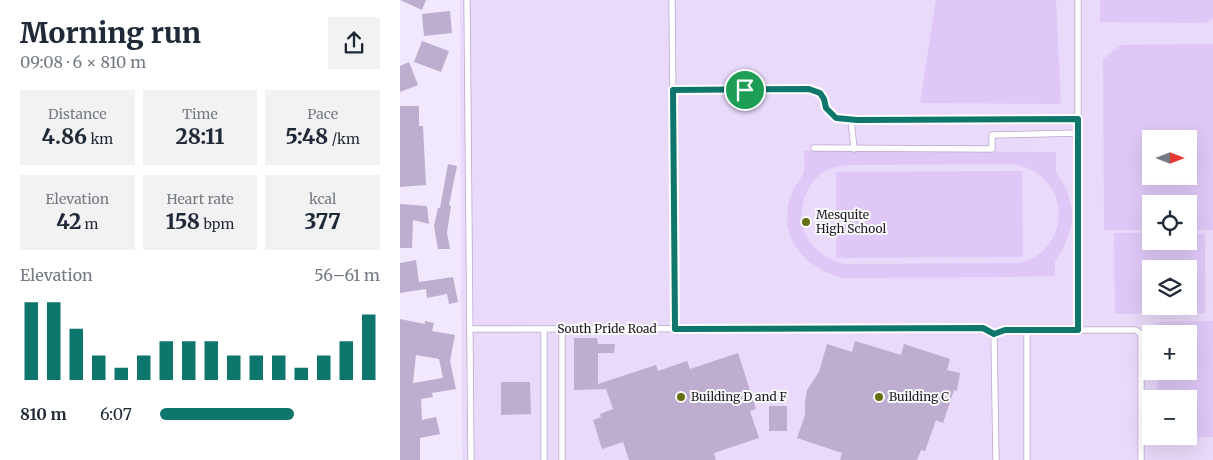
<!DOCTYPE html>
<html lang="en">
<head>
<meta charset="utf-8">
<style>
  :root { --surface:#fff; --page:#f2f2f3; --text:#1f2937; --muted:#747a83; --accent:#0f766e }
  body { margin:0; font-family:Merriweather,serif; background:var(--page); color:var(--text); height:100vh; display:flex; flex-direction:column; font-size:19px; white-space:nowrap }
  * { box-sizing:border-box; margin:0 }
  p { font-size:16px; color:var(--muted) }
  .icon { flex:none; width:28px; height:28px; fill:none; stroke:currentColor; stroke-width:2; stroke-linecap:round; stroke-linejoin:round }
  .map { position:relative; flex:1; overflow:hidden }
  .drawer { display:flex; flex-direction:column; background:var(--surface); width:400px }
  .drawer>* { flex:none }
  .needle { width:32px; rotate:90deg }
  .tools { position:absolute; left:742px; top:130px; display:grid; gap:10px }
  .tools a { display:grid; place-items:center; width:55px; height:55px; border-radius:0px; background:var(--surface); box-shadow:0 5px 20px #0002; font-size:25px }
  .pin { position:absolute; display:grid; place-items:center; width:42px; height:42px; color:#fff; margin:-21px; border:2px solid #fff; border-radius:50%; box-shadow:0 1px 5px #0007 }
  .round { display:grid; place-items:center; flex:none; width:52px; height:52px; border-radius:0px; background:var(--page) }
  .summary { display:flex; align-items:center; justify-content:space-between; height:85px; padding:0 20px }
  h1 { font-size:28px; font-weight:800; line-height:38px }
  .metrics { display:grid; grid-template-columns:repeat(3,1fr); gap:8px; height:85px; padding:5px 20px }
  .metrics div { display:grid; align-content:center; border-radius:0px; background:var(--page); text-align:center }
  .metrics b { font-size:21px; font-weight:800 }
  .metrics small { font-size:14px; font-weight:400 }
  .metrics p { font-size:14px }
  .chart { height:140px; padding:10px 20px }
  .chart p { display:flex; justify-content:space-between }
  .chart svg { width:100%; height:90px; margin-top:5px; stroke:var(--accent); stroke-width:6 }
  ul { padding:0 20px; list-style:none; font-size:16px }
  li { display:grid; grid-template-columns:80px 60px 1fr; align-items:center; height:38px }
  li i { height:12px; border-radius:6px; background:var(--accent) }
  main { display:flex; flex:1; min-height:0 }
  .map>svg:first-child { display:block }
  .built { fill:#e9d9fa; fill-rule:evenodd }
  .green { fill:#dfc8f7; fill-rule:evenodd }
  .building { fill:#bdadce; fill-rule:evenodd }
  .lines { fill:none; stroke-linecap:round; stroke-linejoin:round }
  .lane-casing { stroke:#b8a8c9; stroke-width:7 }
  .lane { stroke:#fff; stroke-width:5.5 }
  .route-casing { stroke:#fff; stroke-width:10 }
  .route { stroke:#0f766e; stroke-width:6 }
  .poi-dot { fill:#676d11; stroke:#fafafa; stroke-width:2 }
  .labels { text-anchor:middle; stroke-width:4; stroke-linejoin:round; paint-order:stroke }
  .poi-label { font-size:12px; fill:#1d1723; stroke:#fafafa; text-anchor:start }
  .street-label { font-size:12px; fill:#1d1723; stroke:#fafafa }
</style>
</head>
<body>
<main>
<section class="drawer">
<div class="summary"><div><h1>Morning run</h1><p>09:08 · 6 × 810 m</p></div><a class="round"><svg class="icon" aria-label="share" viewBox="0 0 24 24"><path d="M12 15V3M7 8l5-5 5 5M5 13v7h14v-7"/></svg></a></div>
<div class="metrics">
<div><p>Distance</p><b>4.86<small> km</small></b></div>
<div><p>Time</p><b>28:11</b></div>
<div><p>Pace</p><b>5:48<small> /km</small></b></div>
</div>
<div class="metrics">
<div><p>Elevation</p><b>42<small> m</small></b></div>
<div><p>Heart rate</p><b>158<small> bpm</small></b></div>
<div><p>kcal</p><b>377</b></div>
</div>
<div class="chart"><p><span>Elevation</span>56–61 m</p>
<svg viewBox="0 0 160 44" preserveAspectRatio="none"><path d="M5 44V6M15 44V6M25 44V19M35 44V32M45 44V38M55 44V32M65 44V25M75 44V25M85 44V25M95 44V32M105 44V32M115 44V32M125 44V38M135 44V32M145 44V25M155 44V12"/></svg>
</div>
<ul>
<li><b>810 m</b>6:07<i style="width:61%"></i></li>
</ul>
</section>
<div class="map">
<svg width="813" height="460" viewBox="0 0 813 460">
  <rect width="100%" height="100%" fill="#f2e8fd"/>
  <path class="built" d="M60,0H813V460H62ZM751,139H789V176H751ZM751,204H789V241H751ZM751,269H789V306H751ZM751,334H789V371H751ZM751,399H789V436H751Z"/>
  <path class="green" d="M536,0H656L661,104L520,103Z
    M700,0H813V18L805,23L700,22Z
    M813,44V230H789V204H751V230H704L703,59L721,45ZM751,139H789V176H751Z
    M404,151L656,152V172L667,190L672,210V223L664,247L655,261V276L609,277L444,278C408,270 379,241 389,201C392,190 398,183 403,174C406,169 404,157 404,151ZM610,164C669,169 677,247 620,263L445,264C436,262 428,259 421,253C392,234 397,189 425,171C432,167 440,166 448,165Z
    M622,171L623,257L436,258V172Z
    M714,233H751V241H789V234H805V313L715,314ZM751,269H789V306H751Z
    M813,321V437H758L789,436V399H758L757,371H789V334H757V322Z"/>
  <path class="building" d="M0,0H26L22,10Z
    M50,11L52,33L24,36L22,14Z
    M22,41L49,51L41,72L14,62Z
    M9,62L18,85L0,92V66Z
    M0,106H19V126H23L26,185L0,187Z
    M48,164L57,166L49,205L51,206L47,233L50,249H38L34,226L38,208H40Z
    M0,204L27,206L29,224L13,220L12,248H0Z
    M16,260L19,282L53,277L58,302L49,304L47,294L27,298L26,289L0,293V263Z
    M0,319L25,324V321L34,323L32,331L55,335L50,361L56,389L32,393L33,397L21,399L22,420L36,417L40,434L20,438V460H0ZM16,355L39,359L43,378L13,383Z
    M174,338H197L198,344H215L214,353H198V384L256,365L258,371L287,361L290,369L338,353L356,409L350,411L359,438L314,453L316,460H229L223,442L202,449L193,420L201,417L200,414L213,409L206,389L174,390Z
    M455,341L501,355L504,344L550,359L547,370L560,373L557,391L554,390L543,423L536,420L525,451L521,450L517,460H440L442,453L397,438L405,415V403L407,390L419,372L427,344L452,352Z
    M101,382H130L131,414L101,415Z
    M369,406H387V431H369Z"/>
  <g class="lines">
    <g class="lane-casing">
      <path id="lane" d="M67,0L71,460
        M272,0L275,329
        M678,0V330
        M273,90L409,89L420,93L424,99L426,108L436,118L457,120L678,119
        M451,119L454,149
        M414,148L592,149V135L679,133
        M70,329L583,328L594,334L596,460
        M144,329V460
        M162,329V460
        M627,330V460
        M594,334L605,330H736L741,334V460"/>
    </g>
    <use href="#lane" class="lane"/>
  </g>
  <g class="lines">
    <g class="route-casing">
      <path id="route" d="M409,89L420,93L424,99L426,108L436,118L457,120L678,119V330H605L594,334L583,328L275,329L273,90Z"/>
    </g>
    <use href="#route" class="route"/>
  </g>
  <g class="poi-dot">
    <circle cx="406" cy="222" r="5"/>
    <circle cx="281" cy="397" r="5"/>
    <circle cx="479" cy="397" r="5"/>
  </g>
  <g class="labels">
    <g class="poi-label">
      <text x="416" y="219">Mesquite<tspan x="416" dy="14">High School</tspan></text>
      <text x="291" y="401">Building D and F</text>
      <text x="489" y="401">Building C</text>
    </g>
    <g class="street-label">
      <text x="207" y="333">South Pride Road</text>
    </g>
  </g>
</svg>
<div class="tools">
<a><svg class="needle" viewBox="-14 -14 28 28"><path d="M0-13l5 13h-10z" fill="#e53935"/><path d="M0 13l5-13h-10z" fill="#747a83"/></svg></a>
<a><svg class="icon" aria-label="locate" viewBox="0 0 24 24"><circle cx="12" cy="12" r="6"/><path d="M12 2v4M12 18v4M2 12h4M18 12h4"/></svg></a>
<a><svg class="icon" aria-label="layers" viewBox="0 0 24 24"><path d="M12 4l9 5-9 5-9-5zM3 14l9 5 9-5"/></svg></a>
<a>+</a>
<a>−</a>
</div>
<div class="pin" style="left:345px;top:90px;background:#1e9e55"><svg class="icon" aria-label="arrive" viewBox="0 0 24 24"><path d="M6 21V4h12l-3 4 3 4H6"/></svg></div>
</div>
</main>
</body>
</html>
